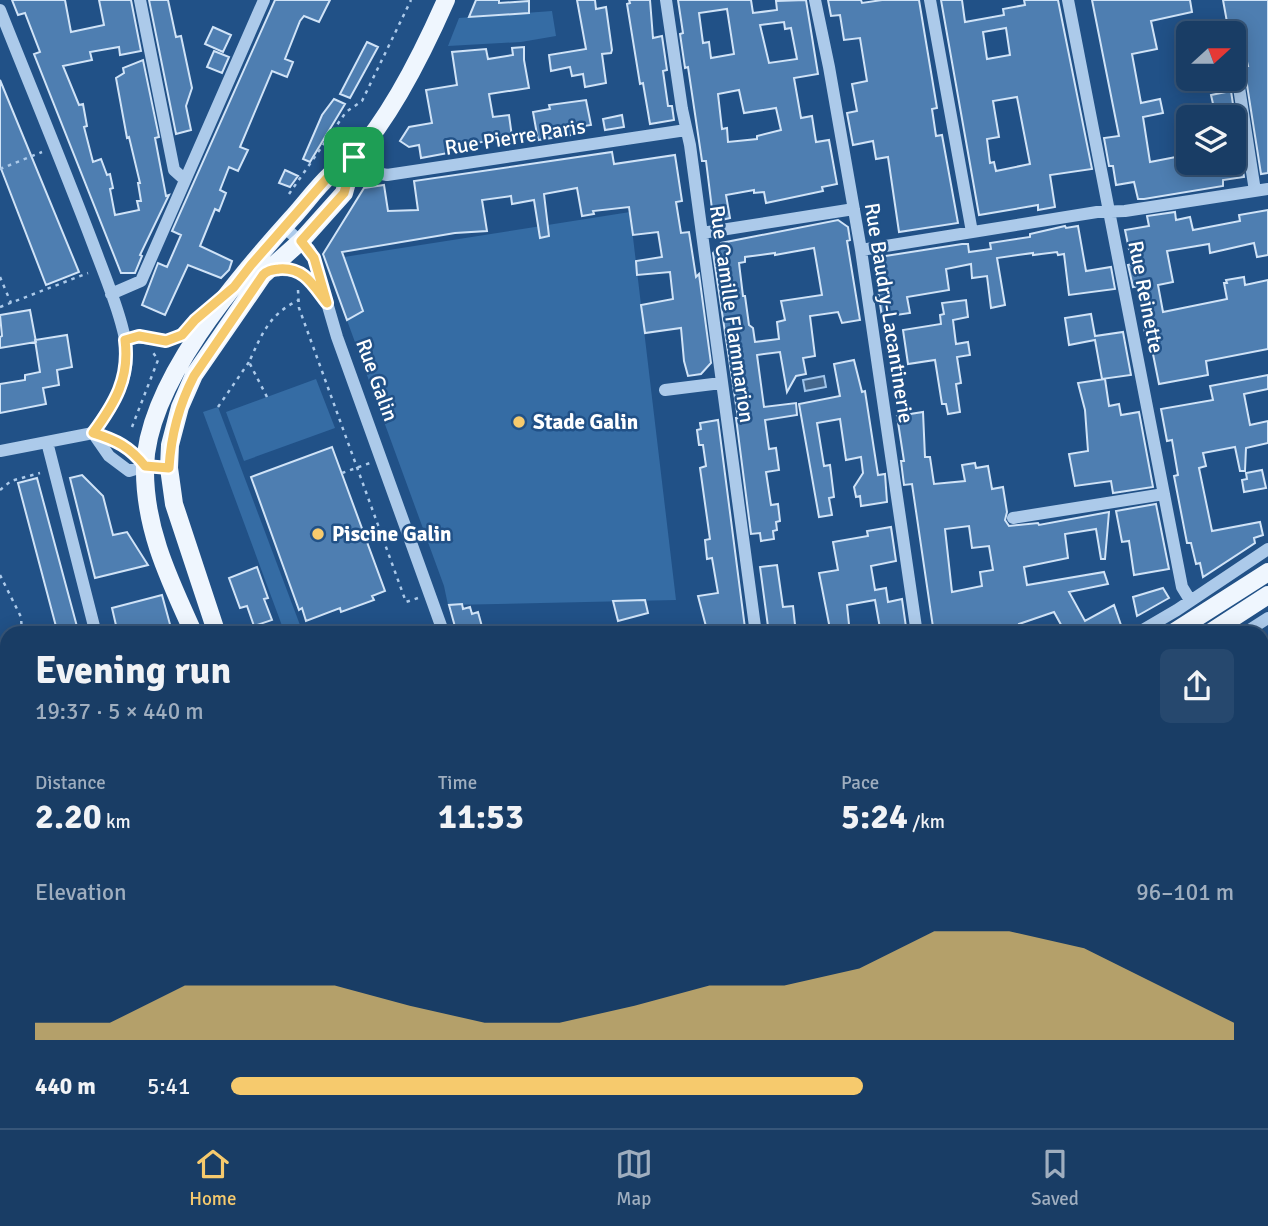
<!DOCTYPE html>
<html lang="en">
<head>
<meta charset="utf-8">
<style>
  :root { --surface:#193d65; --page:#26486e; --text:#f1f3f6; --muted:#9faebf; --line:#375679; --accent:#f6ca6d }
  body { margin:0; font-family:Signika,sans-serif; background:var(--page); color:var(--text); height:100vh; display:flex; flex-direction:column; font-size:26px; white-space:nowrap }
  * { box-sizing:border-box; margin:0 }
  p { font-size:23px; color:var(--muted) }
  .icon { flex:none; width:38px; height:38px; fill:none; stroke:currentColor; stroke-width:2; stroke-linecap:round; stroke-linejoin:round }
  .map { position:relative; flex:1; overflow:hidden }
  .panel { position:absolute; left:0px; top:626px; width:1269px; height:502px; display:flex; flex-direction:column; background:var(--surface); border-radius:21px 21px 0 0; box-shadow:0 4px 18px #0003,0 0 0 2px var(--line) }
  .panel>* { flex:none }
  .needle { width:46px; rotate:69deg }
  .controls { position:absolute; left:1176px; top:21px; display:grid; gap:14px }
  .controls a { display:grid; place-items:center; width:70px; height:70px; border-radius:10px; background:var(--surface); box-shadow:0 4px 18px #0003,0 0 0 2px var(--line); font-size:35px }
  .pin { position:absolute; display:grid; place-items:center; width:60px; height:60px; color:#fff; margin:-30px; border-radius:14px; box-shadow:0 4px 10px #0006 }
  .round { display:grid; place-items:center; flex:none; width:74px; height:74px; border-radius:10px; background:var(--page) }
  .overview { display:flex; align-items:center; justify-content:space-between; height:119px; padding:0 35px }
  h1 { font-size:38px; font-weight:700; line-height:52px }
  .figures { display:grid; grid-template-columns:repeat(3,1fr); gap:10px; height:119px; padding:7px 35px }
  .figures div { display:grid; align-content:center }
  .figures b { font-size:35px; font-weight:700 }
  .figures small { font-size:19px; font-weight:400 }
  .figures p { font-size:19px }
  .chart { height:196px; padding:14px 35px }
  .chart p { display:flex; justify-content:space-between }
  .chart svg { width:100%; height:126px; margin-top:7px; fill:var(--accent); opacity:.7 }
  ul { padding:0 35px; list-style:none; font-size:23px }
  li { display:grid; grid-template-columns:112px 84px 1fr; align-items:center; height:52px }
  li i { height:18px; border-radius:9px; background:var(--accent) }
  .tab-bar { display:flex; justify-content:space-around; align-items:center; height:98px; border-top:2px solid var(--line); background:var(--surface); font-size:19px; color:var(--muted) }
  .tab-bar a { display:grid; justify-items:center; gap:4px }
  .tab-bar .active { color:var(--accent) }
  .map>svg:first-child { display:block }
  .green { fill:#356ca4 }
  .water { fill:#44678d; stroke:#a0c5eb; stroke-width:2 }
  .building { fill:#4e7eb1; stroke:#d0e3f7; stroke-width:2; fill-rule:evenodd }
  .lines { fill:none; stroke-linecap:round; stroke-linejoin:round }
  .path { stroke:#accaea; stroke-width:2.5; stroke-dasharray:3.5 5; stroke-linecap:butt }
  .minor { stroke:#accaea; stroke-width:12 }
  .major { stroke:#eff6fe; stroke-width:18 }
  .rail-casing { stroke:#fff; stroke-width:7 }
  .rail { stroke:#215187; stroke-width:4.5; stroke-dasharray:13; stroke-linecap:butt }
  .route-casing { stroke:#fff; stroke-width:14 }
  .route { stroke:#f6ca6d; stroke-width:9 }
  .poi-dot { fill:#f6ca6d; stroke:#215187; stroke-width:2.5 }
  .labels { text-anchor:middle; stroke-width:5; stroke-linejoin:round; paint-order:stroke }
  .street-label { font-size:21px; fill:#fff; stroke:#215187 }
  .poi-label { font-size:21px; font-weight:bold; fill:#fff; stroke:#215187; text-anchor:start }
</style>
</head>
<body>
<div class="map">
<svg width="1268" height="1128" viewBox="0 0 1268 1128">
  <rect width="100%" height="100%" fill="#215187"/>
  <path class="green" d="M552,11L556,36L521,42L448,46L459,18Z
    M630,212L676,600L448,605L444,586L325,260Z
    M316,379L335,428L244,461L226,412Z
    M218,407L300,625L284,631L203,412Z"/>
  <path class="water" d="M824,376L826,387L805,391L803,380Z"/>
  <path class="building" d="M12,0H65L71,32L104,25L99,0H131L141,51L120,55L119,47L90,52L92,60L63,66L79,105L83,104L87,126L84,127L93,162L101,159L107,175L110,174L113,188L110,189L115,215L139,210L137,201H141L138,183H140L129,137L127,138L116,78L124,73L123,68L143,60L159,137L155,138L166,196L169,195L140,255L142,256L135,273H121L34,54L40,52L25,13L18,15Z
    M149,0H168L176,37L181,36L192,88L186,106L191,130L176,134Z
    M275,0H330L319,22L304,16L300,21L285,59L293,62L287,77L272,71L240,147L248,150L238,171L229,167L220,190L226,193L219,211L215,209L200,246L232,261L229,270L221,278L188,265L165,315L142,305L158,263L167,267L181,235L172,231Z
    M476,0H499V3L529,1V13L469,17Z
    M577,0H595L596,9L606,7L612,50L611,53L602,54L606,83L585,87L583,74L572,76L570,67L551,71L549,55L586,49Z
    M629,0H650L653,38L662,36L667,70L663,71L668,106H672L674,120L650,124L643,83L640,84L627,4L630,3Z
    M678,0H751L753,13L777,10L776,1L806,0L818,74L794,78L801,118L812,116L816,142L829,140L837,184L822,187L823,191L766,203L764,192L754,193V190L726,195L730,218L718,221L713,217L706,161H702L688,67L685,68L680,34L683,33ZM727,9L734,54L711,58L709,42L703,43L699,13ZM784,22L785,29L791,28L797,59L769,63L760,25ZM739,90L744,113L776,108L781,130L757,136V139L728,142L727,128L722,129L718,94Z
    M828,0H861L862,3L882,0H919L937,108L932,109L936,136L942,135L958,223L899,232L888,157L876,159L873,141L853,145L847,113L857,111L852,84L867,81L860,38L844,40L840,15L831,16Z
    M941,0H962L965,22L1004,15L1003,9L1025,5L1024,0H1058L1092,169L1050,175L1055,207L1038,210V205L979,215ZM1006,28L1010,55L987,59L983,32ZM1017,97L1030,164L996,171L994,162L990,163L987,139L999,137L993,101Z
    M1092,0H1190L1192,12L1151,21L1157,49L1132,54L1141,103L1160,99L1163,113L1143,117L1150,162L1176,157L1175,144L1188,142V163H1234V117H1216L1211,95L1231,91L1244,177L1223,180V186L1144,199H1138L1134,182L1116,185L1113,166H1109L1104,138L1119,136Z
    M1223,0H1268V173L1261,174L1244,66H1248L1241,35L1234,36V33H1229Z
    M213,27L231,35L223,52L205,44Z
    M367,42L378,47L350,98L340,94Z
    M524,47V60L529,88L489,94L493,117L509,115L512,137L464,145V148L447,150L448,153L421,158L419,145L409,147L400,141L409,127L432,123L426,90L457,85L452,52L486,49L488,59L513,55L512,48Z
    M214,51L229,57L222,73L207,67Z
    M0,80L79,272L46,285L0,166Z
    M334,99L345,104L310,162L303,159L322,115Z
    M586,100L591,125L571,128L572,135L538,140L533,112L550,109L549,105Z
    M622,115L624,127L605,130L603,119Z
    M612,152L614,164L675,155L682,201L676,202L681,233L689,232L696,277L699,274L711,363L701,374L688,376L684,361L681,328L645,333L641,305L673,299L670,272L637,275L636,261L662,257L658,232L633,235L629,207L593,211L594,214L582,216L577,188L544,194L549,236L540,238L534,200L512,204L511,196L482,200L487,231L455,233L342,252L363,311L347,320L323,254L364,188L384,185L388,211L418,210L414,181Z
    M285,170L298,176L290,187L279,183Z
    M1268,210V255L1257,257L1254,243L1210,253L1209,244L1167,251L1173,282L1158,285L1163,312L1227,299L1224,283H1227L1226,280L1244,277L1245,285L1268,280V349L1206,361L1208,375L1159,384L1151,344L1148,345L1144,328L1150,325L1146,306H1149L1146,285L1133,287L1128,265L1132,264L1125,230L1149,226L1147,216L1175,212L1176,220L1190,217L1193,230L1240,221L1239,215Z
    M838,220L848,227L850,240L847,241L860,320L842,323L838,312L810,316L815,356L803,358L806,374L796,376L787,392L780,352L757,355L764,407L796,403L797,415L765,420L769,449L776,448L779,470L766,472L771,505L778,504L780,521L776,522L777,530L773,531L774,539L761,541L760,533L751,534L736,418H738L713,253L721,243ZM814,248L822,295L781,301L785,320L777,322L779,339L755,342L753,328L749,325L745,296H743L739,263L745,262V257L775,253V255Z
    M1065,226L1066,228L1078,226L1086,271L1111,267L1115,289L1069,295L1064,254L1058,255L1057,252L1033,255V253L997,258L1005,305L991,308L987,276L972,278L971,264L946,269L949,290L907,297L910,313L882,317L874,264L879,257L962,244H968L969,252L991,249L990,243L1030,237V234Z
    M966,300L968,317L953,320L956,344L968,342L970,355L957,357L961,383L956,384L960,412L948,414L946,404H942L935,360L908,364L903,330L941,324L940,315L944,314L942,303Z
    M30,310L36,342L0,348V337L2,336L0,315Z
    M1091,314L1095,336L1123,332L1131,375L1102,379L1095,340L1069,345L1065,318Z
    M67,335L72,367L57,370L59,385L43,388L46,404L0,413V384L25,380V375L40,372L35,340Z
    M854,360L862,392L865,391L878,475L885,474L887,502L861,506L860,496L856,497L854,487L863,473L861,457L846,460L840,419L817,423L824,466L830,465L834,497L829,498L832,515L819,517L799,404L840,396L834,364Z
    M1268,375V389L1244,394L1250,425L1268,421V443L1246,448L1245,471H1240L1235,447L1203,453L1206,466L1199,468L1212,531L1260,522L1263,535L1254,538L1255,543L1203,577L1200,563L1196,564L1191,543H1187L1174,476L1178,475L1172,440L1167,441L1161,409L1213,400L1210,386Z
    M1105,379L1109,406L1119,404L1121,415L1139,412L1153,487L1113,493L1111,481L1075,486L1069,454L1088,451L1085,410L1078,383Z
    M923,412L925,457H930L934,484L965,481L962,465L975,463L976,468L988,466L992,489L1003,487L1007,512L1005,520L1009,526L1038,523L1039,525L1109,512L1105,559H1101L1096,529L1065,534L1068,558L1024,567L1027,585L1104,572L1108,584L1069,592L1085,621L1114,605L1121,625L1107,634H1100L1098,629L1091,634H1062L1065,632L1054,612L1019,624L1021,634H934L912,484L904,485L901,461H904L897,416ZM969,526L972,548L989,546L993,570L980,572L982,586L952,592L945,529Z
    M718,420L745,628L742,629L743,634H708L698,596L718,593L712,558L707,559L705,540L710,539L700,468L706,466L703,445H699L697,430L701,429L700,423Z
    M332,447L385,591L372,596L374,600L341,612L340,608L306,621L302,608L299,610L251,477Z
    M1262,470L1266,488L1244,492L1242,480L1247,479L1246,473Z
    M82,475L103,496L113,535L127,532L148,565L95,578L70,478Z
    M37,478L79,634H58L18,483Z
    M1156,504L1169,569L1134,575L1129,541L1122,542L1116,511Z
    M891,527L896,561L871,566L875,590L886,588L888,602L902,599L907,634H881L875,600L847,605L850,634H831L819,573L838,570L833,542L868,536L867,531Z
    M777,565L783,607L793,606L796,634H769L760,567Z
    M257,567L268,598L264,599L272,620L254,626L247,606L240,608L229,578Z
    M1163,588L1169,598L1137,616L1133,597Z
    M162,595L171,628L151,634H118L112,608Z
    M645,600L648,613L618,621L613,601Z
    M462,604L463,609L470,607L472,614L478,612L484,634H457L449,605Z"/>
  <g class="lines">
    <path class="path" d="M0,169L42,152
      M289,194L346,112L362,101L411,0
      M0,277L11,303
      M298,290L299,308L406,602L418,598
      M0,307L88,273
      M267,397L249,362C262,334 269,314 299,300
      M218,407L249,362
      M132,427L158,360L152,351
      M342,473L370,463
      M0,490L11,481L40,473
      M0,575L21,617L22,634
      M0,667L7,668
      M0,1076L7,1082
      M62,1122L70,1128
      M379,1122L380,1128"/>
    <path class="minor" d="M140,0L174,170L184,179
      M666,0L682,109L690,145L756,634
      M815,0L829,67L861,250L917,634
      M930,0L972,232
      M1068,0L1182,587L1190,600
      M0,10C31,88 63,165 93,244C103,271 127,328 127,356C126,387 110,408 93,433
      M1236,68L1255,191
      M354,157L377,173L387,175L686,130
      M284,227L309,249L314,258L337,337L444,634
      M702,233L854,209
      M861,250L1097,212L1125,211L1268,189
      M267,271C299,267 303,272 322,296
      M111,294L141,281L264,0
      M125,340C140,335 150,340 165,340C182,341 202,314 215,303
      M665,390L721,383
      M93,433L109,456L129,471L145,466L169,468
      M93,433C116,440 130,447 145,466
      M47,442L96,634
      M0,451L93,433
      M1013,518L1164,494
      M1136,634L1177,610L1268,549
      M1243,634L1268,618
      M0,795L7,796
      M1262,837L1268,835
      M1262,943L1268,941
      M0,966L7,969
      M0,1106L7,1111
      M20,1122L29,1128
      M100,1122L103,1128
      M1098,1122L1100,1128
      M1138,1122L1139,1128
      M1228,1122L1230,1128
      M245,1128L259,1122"/>
    <path class="major" d="M194,634C169,579 144,528 145,467C147,383 237,279 291,219C304,205 316,188 330,175C338,168 348,163 355,156C392,115 424,50 446,0
      M217,634L174,504L169,468L170,445L180,407L194,375L263,275L301,241L344,193L354,157
      M1171,634L1268,572
      M1208,634L1268,595
      M0,811L7,813
      M0,842L7,844
      M0,863L7,866
      M398,1122L399,1128
      M433,1122L435,1128"/>
    <g class="rail-casing">
      <path id="rail" d="M0,914L7,916
        M0,933L7,936
        M482,1122L502,1128
        M511,1122L531,1128
        M625,1122L645,1128
        M653,1122L673,1128"/>
    </g>
    <use href="#rail" class="rail"/>
  </g>
  <g class="lines">
    <g class="route-casing">
      <path id="route" d="M354,157L344,193L301,241L314,258L327,303C313,285 304,267 279,269C272,270 268,270 263,275L194,376C179,405 171,435 169,468L145,466C130,447 116,440 93,433C115,403 130,378 125,340L139,336L166,341L182,335L195,320L234,287L251,265L329,176Z"/>
    </g>
    <use href="#route" class="route"/>
  </g>
  <g class="poi-dot">
    <circle cx="519" cy="422" r="7"/>
    <circle cx="318" cy="534" r="7"/>
  </g>
  <g class="labels">
    <g class="street-label">
      <text transform="translate(515 137) rotate(-9)" y="7">Rue Pierre Paris</text>
      <text transform="translate(1146 297) rotate(79)" y="7">Rue Reinette</text>
      <text transform="translate(889 313) rotate(81)" y="7">Rue Baudry-Lacantinerie</text>
      <text transform="translate(732 314) rotate(82)" y="7">Rue Camille Flammarion</text>
      <text transform="translate(377 380) rotate(70)" y="7">Rue Galin</text>
    </g>
    <g class="poi-label">
      <text x="533" y="429">Stade Galin</text>
      <text x="332" y="541">Piscine Galin</text>
    </g>
  </g>
</svg>
<div class="controls">
<a><svg class="needle" viewBox="-14 -14 28 28"><path d="M0-13l5 13h-10z" fill="#e53935"/><path d="M0 13l5-13h-10z" fill="#9faebf"/></svg></a>
<a><svg class="icon" aria-label="layers" viewBox="0 0 24 24"><path d="M12 4l9 5-9 5-9-5zM3 14l9 5 9-5"/></svg></a>
</div>
<div class="pin" style="left:354px;top:157px;background:#1e9e55"><svg class="icon" aria-label="arrive" viewBox="0 0 24 24"><path d="M6 21V4h12l-3 4 3 4H6"/></svg></div>
<section class="panel">
<div class="overview"><div><h1>Evening run</h1><p>19:37 · 5 × 440 m</p></div><a class="round"><svg class="icon" aria-label="share" viewBox="0 0 24 24"><path d="M12 15V3M7 8l5-5 5 5M5 13v7h14v-7"/></svg></a></div>
<div class="figures">
<div><p>Distance</p><b>2.20<small> km</small></b></div>
<div><p>Time</p><b>11:53</b></div>
<div><p>Pace</p><b>5:24<small> /km</small></b></div>
</div>
<div class="chart"><p><span>Elevation</span>96–101 m</p>
<svg viewBox="0 0 160 44" preserveAspectRatio="none"><path d="M0 44V38L10 38L20 25L30 25L40 25L50 32L60 38L70 38L80 32L90 25L100 25L110 19L120 6L130 6L140 12L150 25L160 38V44z"/></svg>
</div>
<ul>
<li><b>440 m</b>5:41<i style="width:63%"></i></li>
</ul>
</section>
</div>
<nav class="tab-bar">
<a class="active"><svg class="icon" aria-label="home" viewBox="0 0 24 24"><path d="M3 11l9-7 9 7M6 9v11h12V9"/></svg>Home</a>
<a><svg class="icon" aria-label="map" viewBox="0 0 24 24"><path d="M3 6l6-2 6 2 6-2v14l-6 2-6-2-6 2zM9 4v14M15 6v14"/></svg>Map</a>
<a><svg class="icon" aria-label="saved" viewBox="0 0 24 24"><path d="M7 4h10v16l-5-4-5 4z"/></svg>Saved</a>
</nav>
</body>
</html>
